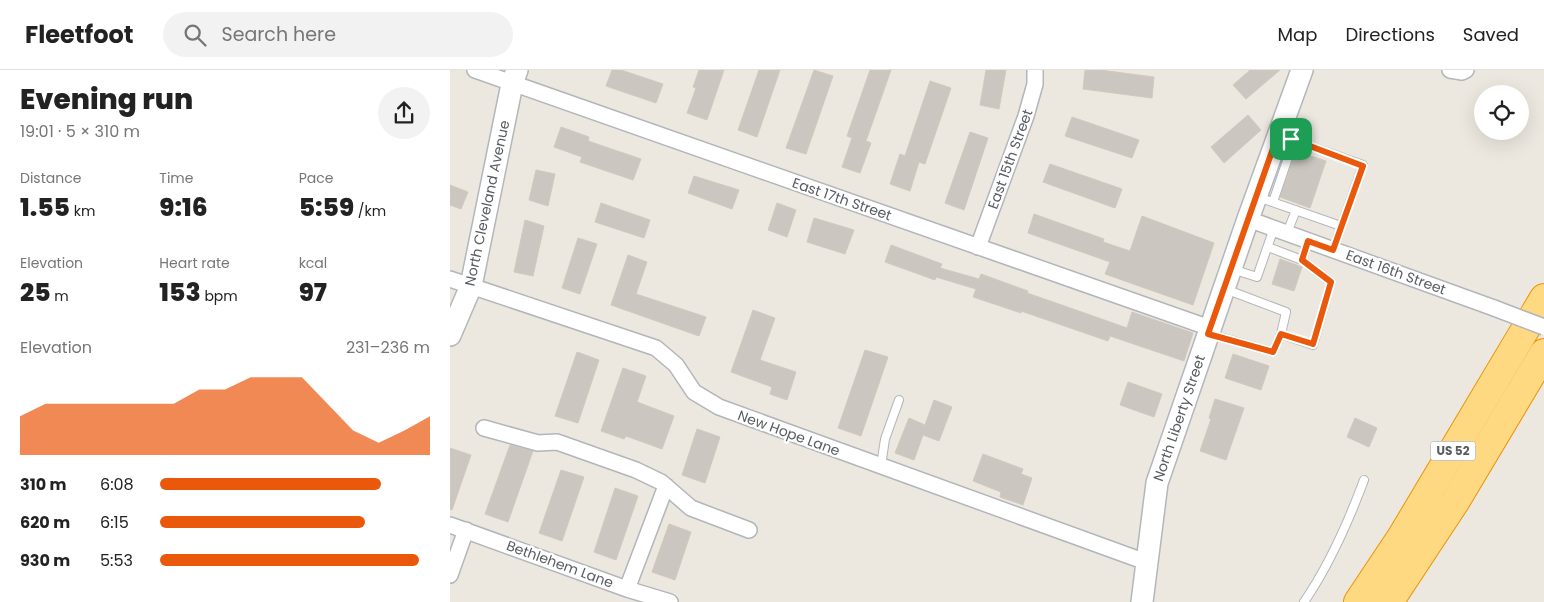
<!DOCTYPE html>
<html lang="en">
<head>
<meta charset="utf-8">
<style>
  :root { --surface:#fff; --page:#f2f2f2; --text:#222; --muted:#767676; --line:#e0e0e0; --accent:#ea580c }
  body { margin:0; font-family:Poppins,sans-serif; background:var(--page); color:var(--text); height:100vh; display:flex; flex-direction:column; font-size:19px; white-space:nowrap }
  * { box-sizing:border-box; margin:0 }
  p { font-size:16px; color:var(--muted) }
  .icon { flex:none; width:28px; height:28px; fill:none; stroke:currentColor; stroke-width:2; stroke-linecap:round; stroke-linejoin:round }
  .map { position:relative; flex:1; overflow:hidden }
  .drawer { display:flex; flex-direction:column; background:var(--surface); width:450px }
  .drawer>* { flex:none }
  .fabs { position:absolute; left:1024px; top:15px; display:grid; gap:10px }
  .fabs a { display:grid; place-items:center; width:55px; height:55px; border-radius:50%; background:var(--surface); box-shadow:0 5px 20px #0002; font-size:25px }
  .pin { position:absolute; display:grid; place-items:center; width:42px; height:42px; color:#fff; margin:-21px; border-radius:10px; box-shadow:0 2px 8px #0006 }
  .round { display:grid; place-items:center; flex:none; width:52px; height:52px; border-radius:26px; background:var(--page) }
  .summary { display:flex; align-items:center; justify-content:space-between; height:85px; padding:0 20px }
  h1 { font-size:28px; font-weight:800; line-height:38px }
  .figures { display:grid; grid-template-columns:repeat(3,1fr); gap:8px; height:85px; padding:5px 20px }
  .figures div { display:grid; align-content:center }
  .figures b { font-size:25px; font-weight:800 }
  .figures small { font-size:14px; font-weight:400 }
  .figures p { font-size:14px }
  .chart { height:140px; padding:10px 20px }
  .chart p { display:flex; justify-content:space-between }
  .chart svg { width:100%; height:90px; margin-top:5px; fill:var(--accent); opacity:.7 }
  ul { padding:0 20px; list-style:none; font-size:16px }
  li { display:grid; grid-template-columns:80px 60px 1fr; align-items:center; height:38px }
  li i { height:12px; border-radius:6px; background:var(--accent) }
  header { display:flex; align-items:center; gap:30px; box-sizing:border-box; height:70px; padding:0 25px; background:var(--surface); border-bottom:1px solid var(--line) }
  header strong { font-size:24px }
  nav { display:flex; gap:28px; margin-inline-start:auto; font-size:18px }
  .search { width:350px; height:45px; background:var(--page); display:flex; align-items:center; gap:12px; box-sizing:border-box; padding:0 18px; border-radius:28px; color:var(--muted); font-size:19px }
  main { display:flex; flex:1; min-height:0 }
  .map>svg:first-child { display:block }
  .building { fill:#cbc6c0; stroke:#d0c9bd }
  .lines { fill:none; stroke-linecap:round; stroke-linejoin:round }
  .lane-casing { stroke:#b2b6ba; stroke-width:10 }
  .street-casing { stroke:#b2b6ba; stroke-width:18 }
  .secondary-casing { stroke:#b3b7bc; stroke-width:24 }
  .highway-casing { stroke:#ea9400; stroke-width:30 }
  .lane { stroke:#fff; stroke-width:8 }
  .street { stroke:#fff; stroke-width:15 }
  .secondary { stroke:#fff; stroke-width:21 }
  .highway { stroke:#ffd882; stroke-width:28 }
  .street-bridge-casing { stroke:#b2b6ba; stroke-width:18; stroke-linecap:butt }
  .street-bridge { stroke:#fff; stroke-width:15 }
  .route-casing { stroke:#fff; stroke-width:10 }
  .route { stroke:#ea580c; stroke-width:6 }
  .labels { text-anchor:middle; stroke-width:4.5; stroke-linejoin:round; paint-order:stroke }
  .shield { fill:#fff; stroke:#8a8d90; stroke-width:1 }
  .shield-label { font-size:12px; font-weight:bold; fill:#585c60 }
  .street-label { font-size:14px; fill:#585c60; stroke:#fff }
</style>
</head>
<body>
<header>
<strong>Fleetfoot</strong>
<div class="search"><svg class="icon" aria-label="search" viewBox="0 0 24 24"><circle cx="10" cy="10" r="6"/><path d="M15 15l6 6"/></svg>Search here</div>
<nav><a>Map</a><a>Directions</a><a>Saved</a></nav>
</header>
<main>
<section class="drawer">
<div class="summary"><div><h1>Evening run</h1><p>19:01 · 5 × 310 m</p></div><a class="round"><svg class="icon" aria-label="share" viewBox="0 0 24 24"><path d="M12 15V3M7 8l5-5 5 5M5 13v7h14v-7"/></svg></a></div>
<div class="figures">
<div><p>Distance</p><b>1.55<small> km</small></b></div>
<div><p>Time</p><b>9:16</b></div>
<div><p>Pace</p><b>5:59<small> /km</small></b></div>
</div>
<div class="figures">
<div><p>Elevation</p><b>25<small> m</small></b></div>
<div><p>Heart rate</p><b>153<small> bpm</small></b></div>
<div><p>kcal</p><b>97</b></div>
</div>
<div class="chart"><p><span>Elevation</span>231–236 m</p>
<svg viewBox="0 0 160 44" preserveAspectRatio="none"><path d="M0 44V25L10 19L20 19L30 19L40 19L50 19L60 19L70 12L80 12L90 6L100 6L110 6L120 19L130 32L140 38L150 32L160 25V44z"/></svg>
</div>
<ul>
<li><b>310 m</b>6:08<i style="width:82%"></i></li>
<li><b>620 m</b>6:15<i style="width:76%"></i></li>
<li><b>930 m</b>5:53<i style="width:96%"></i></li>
</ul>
</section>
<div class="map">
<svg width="1094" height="532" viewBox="0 0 1094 532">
  <rect width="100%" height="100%" fill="#ece8df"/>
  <path class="building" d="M162,0H171L213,14L206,33L156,16Z
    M249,0H274L257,50L237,43L246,18L243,17Z
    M309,0H330L307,67L288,60Z
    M364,0L383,6L356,84L336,78Z
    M420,0H441L416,71L421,73L410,103L392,97L402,68L397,66Z
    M536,0H556L549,39L530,35Z
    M635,0H650L704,7L702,28L633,19Z
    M800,0H830L796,29L783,15Z
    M480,11L501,18L475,94L469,92L460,121L440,114L450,84L455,86Z
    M798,45L811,60L774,93L761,77Z
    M622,47L689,70L682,88L615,66Z
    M111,57L139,67L138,71L191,89L183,110L130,92L132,87L104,77Z
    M520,62L538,68L514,140L495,133Z
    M846,81L876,91L860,138L830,127Z
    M600,94L672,119L665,138L593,112Z
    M86,100L105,104L98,136L79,130Z
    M244,106L289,120L282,139L238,123Z
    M0,115L18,122L11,139L0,135Z
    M151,133L200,150L194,168L145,152Z
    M327,133L346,140L337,167L318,160Z
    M584,144L654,169L653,172L680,181L692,146L764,173L743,235L655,204L660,192L578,163Z
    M364,148L404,160L395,184L357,172Z
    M75,150L94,156L83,206L64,202Z
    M128,168L147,174L130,224L112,218Z
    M441,175L492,194L490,198L529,209L531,204L578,221L577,223L606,233L677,258L682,242L743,263L734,291L660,266L658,271L571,241V243L523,227L526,219L486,207L485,210L435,192Z
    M178,185L197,192L186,224L256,247L249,266L161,235Z
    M830,189L852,197L844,221L822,214Z
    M303,240L325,248L310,290L346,302L337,330L320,324L322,317L281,302Z
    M415,280L438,287L411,366L388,358Z
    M127,282L149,290L128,353L105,346Z
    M783,284L819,296L811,320L775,308Z
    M173,298L196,306L187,332L224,346L212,379L176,366L174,369L151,361Z
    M678,312L712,324L704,347L670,335Z
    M765,329L794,338L776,390L750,381L761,349L759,348Z
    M484,330L502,337L489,371L473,365L464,390L445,383L459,348L475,355Z
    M905,348L927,358L919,377L897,367Z
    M247,359L270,367L255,413L232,405Z
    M60,375L83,381L58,452L35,444Z
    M0,378L21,385L2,440L0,439Z
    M533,384L573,399L571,404L582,408L573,435L550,427L551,422L523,411Z
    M111,400L134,407L112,471L89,463Z
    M165,418L188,426L166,490L144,482Z
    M219,454L241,462L225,510L202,502Z"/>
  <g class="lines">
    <g class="lane-casing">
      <path id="lane" d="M829,65L913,95L883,180
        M808,127L891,156
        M823,132L844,70
        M837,163L846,140
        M818,177L852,190
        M782,199L807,207L824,158
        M759,264L823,282L831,264L836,242L775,219
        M831,264L863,275L881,212L852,190L858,171
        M431,396L435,369L449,330
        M854,532C880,494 898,453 914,410"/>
    </g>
    <g class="street-casing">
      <path id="street" d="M25,0L760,258
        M1000,0L1012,2L1016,0
        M798,149L1044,238
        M528,177L576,46L585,14V0
        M0,209L206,278L226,295L244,322L269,337L696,492
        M34,358L88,373L107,372L186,400L211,412L241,438L299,460
        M0,455L177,519L220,532
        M0,505L16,460
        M177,519L216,416"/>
    </g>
    <g class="secondary-casing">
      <path id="secondary" d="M0,265L21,216L62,14L67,0
        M692,532L707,413L798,149L852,0"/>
    </g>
    <g class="highway-casing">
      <path id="highway" d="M908,532L952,466L1094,228
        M939,532L1005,432L1094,283"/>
    </g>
    <use href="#lane" class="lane"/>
    <use href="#street" class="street"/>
    <use href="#secondary" class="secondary"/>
    <use href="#highway" class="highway"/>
    <g class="street-bridge-casing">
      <path id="street-bridge" d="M1044,238L1094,257"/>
    </g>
    <use href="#street-bridge" class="street-bridge"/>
  </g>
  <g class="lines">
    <g class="route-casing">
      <path id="route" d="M828,64L913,96L883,180L858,171L852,190L881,212L863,274L831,264L823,282L758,264Z"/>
    </g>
    <use href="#route" class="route"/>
  </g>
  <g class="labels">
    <rect class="shield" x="980.5" y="371.5" width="45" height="19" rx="4"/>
    <g class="shield-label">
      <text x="1003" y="385">US 52</text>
    </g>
    <g class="street-label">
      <text transform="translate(560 89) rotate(-70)" y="5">East 15th Street</text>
      <text transform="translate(392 129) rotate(19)" y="5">East 17th Street</text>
      <text transform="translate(37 133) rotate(-78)" y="5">North Cleveland Avenue</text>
      <text transform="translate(946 202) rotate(20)" y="5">East 16th Street</text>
      <text transform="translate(729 348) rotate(-71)" y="5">North Liberty Street</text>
      <text transform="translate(339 363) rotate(20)" y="5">New Hope Lane</text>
      <text transform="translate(110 494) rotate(20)" y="5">Bethlehem Lane</text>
    </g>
  </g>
</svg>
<div class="fabs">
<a><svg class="icon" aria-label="locate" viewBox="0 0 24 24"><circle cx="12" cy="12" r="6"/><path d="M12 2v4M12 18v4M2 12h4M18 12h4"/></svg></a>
</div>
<div class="pin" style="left:841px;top:69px;background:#1e9e55"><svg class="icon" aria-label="arrive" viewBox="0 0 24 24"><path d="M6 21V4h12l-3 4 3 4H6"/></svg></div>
</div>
</main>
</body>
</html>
